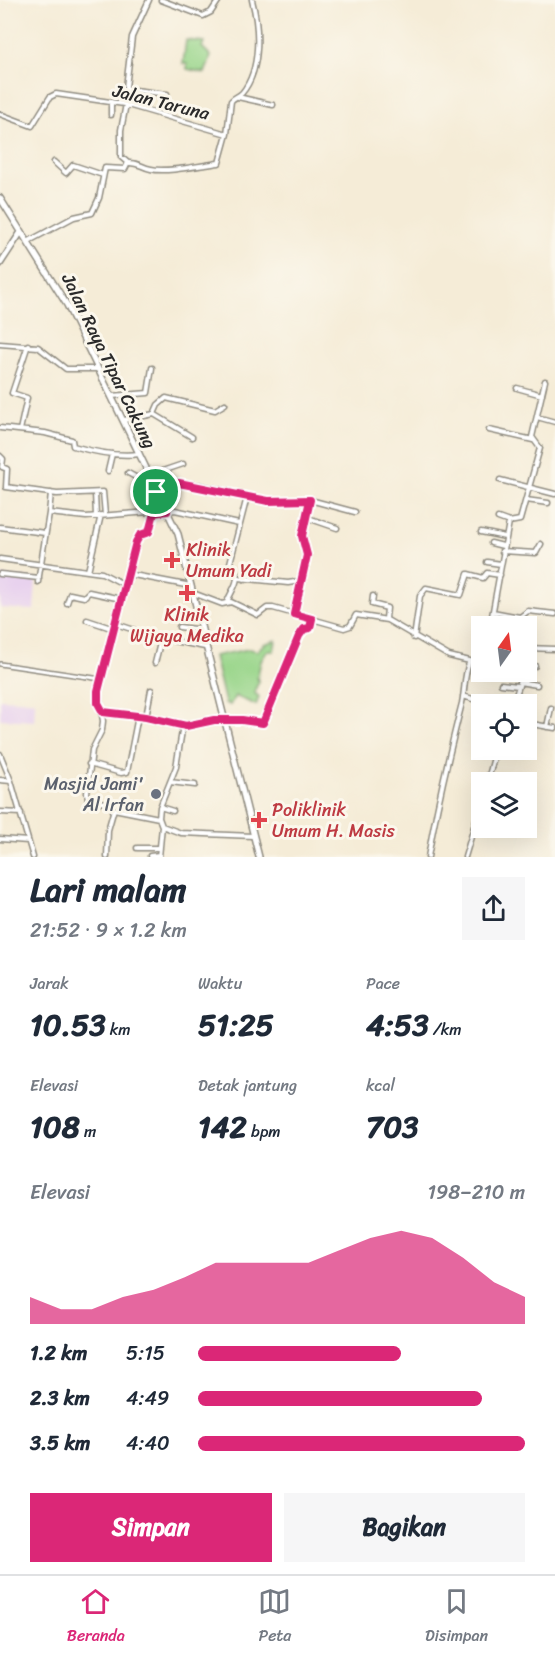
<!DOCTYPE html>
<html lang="id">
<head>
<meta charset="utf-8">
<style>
  :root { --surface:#fff; --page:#f6f6f7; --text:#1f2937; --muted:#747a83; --line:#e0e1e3; --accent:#db2777 }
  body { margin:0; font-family:Sriracha,sans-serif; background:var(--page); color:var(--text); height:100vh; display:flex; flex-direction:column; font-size:22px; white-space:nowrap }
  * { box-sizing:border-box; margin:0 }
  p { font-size:20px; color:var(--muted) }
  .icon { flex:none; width:33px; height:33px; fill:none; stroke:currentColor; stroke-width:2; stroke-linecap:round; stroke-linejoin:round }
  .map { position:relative; height:857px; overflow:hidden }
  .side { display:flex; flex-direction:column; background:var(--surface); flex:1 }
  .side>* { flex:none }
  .needle { width:39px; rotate:14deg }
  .tools { position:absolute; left:471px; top:616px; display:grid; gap:12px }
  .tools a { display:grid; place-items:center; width:66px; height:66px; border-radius:0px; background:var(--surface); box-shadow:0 6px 24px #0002; font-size:30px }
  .pin { position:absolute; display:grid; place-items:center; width:51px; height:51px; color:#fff; margin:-26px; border:3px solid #fff; border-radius:50%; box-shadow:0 2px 6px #0007 }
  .round { display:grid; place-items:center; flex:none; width:63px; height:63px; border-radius:0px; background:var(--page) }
  .overview { display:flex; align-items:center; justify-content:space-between; height:102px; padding:0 30px }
  h1 { font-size:33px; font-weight:700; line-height:45px }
  .stats { display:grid; grid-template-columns:repeat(3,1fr); gap:9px; height:102px; padding:6px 30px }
  .stats div { display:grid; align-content:center }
  .stats b { font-size:30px; font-weight:700 }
  .stats small { font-size:16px; font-weight:400 }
  .stats p { font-size:16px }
  .chart { height:168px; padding:12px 30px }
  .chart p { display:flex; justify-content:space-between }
  .chart svg { width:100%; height:108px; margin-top:6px; fill:var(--accent); opacity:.7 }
  .primary-button { display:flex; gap:12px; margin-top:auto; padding:12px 30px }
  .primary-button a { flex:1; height:69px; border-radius:0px; background:var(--accent); color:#fff; font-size:24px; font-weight:700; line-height:69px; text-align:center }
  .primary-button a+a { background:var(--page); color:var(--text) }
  ul { padding:0 30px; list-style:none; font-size:20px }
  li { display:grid; grid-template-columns:96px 72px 1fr; align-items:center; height:45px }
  li i { height:15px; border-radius:8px; background:var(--accent) }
  .menu { display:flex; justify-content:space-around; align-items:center; height:84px; border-top:2px solid var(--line); background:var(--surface); font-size:16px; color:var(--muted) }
  .menu a { display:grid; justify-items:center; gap:3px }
  .menu .active { color:var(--accent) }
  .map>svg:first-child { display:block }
  .built { fill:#e8d2ee }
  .green { fill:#99d58a; stroke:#62805a; stroke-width:1.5 }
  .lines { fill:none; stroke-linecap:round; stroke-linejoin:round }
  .pedestrian-casing { stroke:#908c81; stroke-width:6 }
  .minor-casing { stroke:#908c81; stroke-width:7 }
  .tertiary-casing { stroke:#908c81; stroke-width:8 }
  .pedestrian { stroke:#fff; stroke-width:3 }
  .minor { stroke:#fff; stroke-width:4 }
  .tertiary { stroke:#fff; stroke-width:5 }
  .route-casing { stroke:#fff; stroke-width:12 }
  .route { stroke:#db2777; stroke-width:8 }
  .health-dot { fill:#e0444e; stroke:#fbf7ec; stroke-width:2 }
  .worship-dot { fill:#6b7280; stroke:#fbf7ec; stroke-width:2 }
  .labels { text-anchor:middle; stroke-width:6; stroke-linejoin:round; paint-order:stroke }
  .street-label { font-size:18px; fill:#2b2b2b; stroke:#fbf7ec }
  .health-label { font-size:18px; fill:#be3a42; stroke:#fbf7ec; text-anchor:start }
  .worship-label { font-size:18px; fill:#5b616d; stroke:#fbf7ec; text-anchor:end }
</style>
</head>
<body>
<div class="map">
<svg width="555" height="857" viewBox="0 0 555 857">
  <rect width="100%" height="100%" fill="#fbf7ec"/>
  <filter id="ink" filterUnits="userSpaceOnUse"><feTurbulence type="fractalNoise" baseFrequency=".0167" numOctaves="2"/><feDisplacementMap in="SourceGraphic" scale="12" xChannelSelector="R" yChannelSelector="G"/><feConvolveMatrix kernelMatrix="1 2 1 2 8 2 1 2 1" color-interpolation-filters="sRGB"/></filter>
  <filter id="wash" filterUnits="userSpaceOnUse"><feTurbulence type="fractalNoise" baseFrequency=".008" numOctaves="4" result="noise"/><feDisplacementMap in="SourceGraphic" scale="24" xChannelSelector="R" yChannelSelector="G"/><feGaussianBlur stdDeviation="1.35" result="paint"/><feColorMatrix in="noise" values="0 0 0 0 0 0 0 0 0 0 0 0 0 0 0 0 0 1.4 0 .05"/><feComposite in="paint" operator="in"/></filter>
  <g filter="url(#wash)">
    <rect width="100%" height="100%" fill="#f5ecd7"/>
    <path class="built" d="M0,576L36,579L34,610L0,608Z
      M0,699L35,701L34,721L0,719Z"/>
    <path class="green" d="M186,40L204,42L202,47L211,56L205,73L187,69V64H183Z
      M276,640L274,651H267L261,661L257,678L259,681L254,692L259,697L256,705L235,696L230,705L225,703L214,656L249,649L257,651L264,644Z"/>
  </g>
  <g filter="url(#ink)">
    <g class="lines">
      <g class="pedestrian-casing">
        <path id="pedestrian" d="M0,664L101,679"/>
      </g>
      <g class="minor-casing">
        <path id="minor" d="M161,0L203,16L211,12L219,0
          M127,89L167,94
          M238,97L273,105
          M124,104L132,37L149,0
          M126,104L121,130V157L128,163
          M0,114L32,126L50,97L56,94L124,104L227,134L231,101C234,97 238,97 242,93C262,69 259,27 252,0
          M111,115V102
          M54,162L66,173L73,165L103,175
          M29,241L74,217L92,213L99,198L105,168L125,169L128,163C138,162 141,167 151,169C167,173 201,165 219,163L227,134
          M0,344L38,347L66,369H98
          M517,388L542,395
          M112,396L148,393L152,368
          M154,414L158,405L166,398L215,410L225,404
          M154,414L192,437
          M537,417L555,422
          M124,420L154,414
          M0,428L45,433L72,440L73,446C94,452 117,457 139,454
          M20,430L27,398L12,393L28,345
          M489,430L533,440
          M0,456L3,459L2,467L7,469L6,487L57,494L103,492L105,515
          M108,471L112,454
          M128,473L139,479L183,464
          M500,480L555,494
          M157,491L179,483L200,485L268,501L310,500L355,512
          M95,493L96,516
          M526,500L548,503
          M49,513L51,493
          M154,513L149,532L140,535L136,542L98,691L103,721L102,730L92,750L87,793L88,799L109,804L114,809L159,818
          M305,517L337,528
          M498,518L509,522
          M0,527L45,533
          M481,532L505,537
          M491,543L503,546
          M502,551L536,553L541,544
          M0,559L102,573L125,585
          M487,562L501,564
          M88,571L101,515
          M0,574L39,578
          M128,574L191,586
          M239,578L288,583L301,581
          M244,579L251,565
          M38,582L49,513L86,517L175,510L239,524
          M193,593L222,604L231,602L258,615L267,608H273L344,628L350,626L356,615L387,620L449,656L482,664
          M373,596L372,604L387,608L386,619
          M227,602C235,583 243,580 230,563L247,497
          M67,603L70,594L84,597L89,592L121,599
          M493,612L520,617L528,611L555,614
          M295,613L307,556L302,536L310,500
          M87,620L114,629
          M116,624L159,638L205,647
          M179,627L202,630
          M490,627L509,522L520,520L540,448L532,437L545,381
          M414,638L420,596L426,588L461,595L468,574L483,578L487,573L500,575
          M526,648L555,649
          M155,663L161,639
          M526,664L535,666
          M519,682L537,685
          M501,684L518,686
          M463,696L492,705
          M513,705L522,676
          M103,713L146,717L186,726L214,720H242L263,723L299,636L304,629L310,628L312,619
          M146,717L151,690
          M526,723L555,728
          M547,727L551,708
          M0,754L11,781L33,857
          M89,764L121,773L127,772L138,716
          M0,780L11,781
          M170,782L195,785
          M487,783L496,750
          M160,807L173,811
          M0,812L21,813
          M162,826L181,833L253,836
          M0,839L28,841
          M137,848H160
          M150,856L159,855
          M107,857L108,830L114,809
          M159,857L162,826L159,818L160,807L176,767L183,725
          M428,857C437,805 449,754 462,703C465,689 464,676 469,663
          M465,857L482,800"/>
      </g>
      <g class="tertiary-casing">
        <path id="tertiary" d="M0,198L67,305L178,534L259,857
          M0,264L21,232"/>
      </g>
      <use href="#pedestrian" class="pedestrian"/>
      <use href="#minor" class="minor"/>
      <use href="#tertiary" class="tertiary"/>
    </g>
  </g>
  <g class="lines" filter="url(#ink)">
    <g class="route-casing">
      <path id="route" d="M179,483L268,501L310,500L302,536L307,555L294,614L312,619L310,628L304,629L299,636L263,723L242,720H214L186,726L146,717L103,712L98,703V691L136,542L140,535L149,532L154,513L167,511L156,492Z"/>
    </g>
    <use href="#route" class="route"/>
  </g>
  <g class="health-dot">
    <path d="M169 551h6v6h6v6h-6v6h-6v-6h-6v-6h6z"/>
    <path d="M184 584h6v6h6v6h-6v6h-6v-6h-6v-6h6z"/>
    <path d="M256 811h6v6h6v6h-6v6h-6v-6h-6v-6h6z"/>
  </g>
  <circle class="worship-dot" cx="156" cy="794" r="6"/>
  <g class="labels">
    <g class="street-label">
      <text transform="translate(161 102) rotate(14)" y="6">Jalan Taruna</text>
      <text transform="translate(109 361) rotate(64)" y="6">Jalan Raya Tipar Cakung</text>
    </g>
    <g class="health-label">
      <text x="186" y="556">Klinik<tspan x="186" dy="21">Umum Yadi</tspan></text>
      <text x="187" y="621" text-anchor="middle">Klinik<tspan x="187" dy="21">Wijaya Medika</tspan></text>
      <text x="272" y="816">Poliklinik<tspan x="272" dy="21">Umum H. Masis</tspan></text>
    </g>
    <g class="worship-label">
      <text x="144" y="790">Masjid Jami'<tspan x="144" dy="21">Al Irfan</tspan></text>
    </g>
  </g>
</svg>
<div class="tools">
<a><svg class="needle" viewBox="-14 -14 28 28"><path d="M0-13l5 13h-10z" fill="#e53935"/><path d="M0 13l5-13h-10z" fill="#747a83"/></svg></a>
<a><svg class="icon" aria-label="locate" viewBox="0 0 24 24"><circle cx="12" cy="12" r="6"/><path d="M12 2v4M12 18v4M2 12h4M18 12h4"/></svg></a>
<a><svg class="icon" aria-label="layers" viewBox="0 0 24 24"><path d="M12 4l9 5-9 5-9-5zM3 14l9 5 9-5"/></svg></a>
</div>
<div class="pin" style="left:156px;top:492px;background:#1e9e55"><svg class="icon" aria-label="arrive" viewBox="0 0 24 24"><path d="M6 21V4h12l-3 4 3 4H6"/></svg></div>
</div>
<section class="side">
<div class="overview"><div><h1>Lari malam</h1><p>21:52 · 9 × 1.2 km</p></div><a class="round"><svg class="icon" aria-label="share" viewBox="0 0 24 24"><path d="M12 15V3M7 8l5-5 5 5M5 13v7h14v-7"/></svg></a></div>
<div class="stats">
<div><p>Jarak</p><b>10.53<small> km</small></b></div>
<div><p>Waktu</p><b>51:25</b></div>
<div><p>Pace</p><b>4:53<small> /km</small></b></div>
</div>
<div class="stats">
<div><p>Elevasi</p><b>108<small> m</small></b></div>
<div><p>Detak jantung</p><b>142<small> bpm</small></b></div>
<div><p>kcal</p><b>703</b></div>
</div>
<div class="chart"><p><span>Elevasi</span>198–210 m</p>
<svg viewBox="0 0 160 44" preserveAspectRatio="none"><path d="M0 44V33L10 38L20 38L30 33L40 30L50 25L60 19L70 19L80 19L90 19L100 14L110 9L120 6L130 9L140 17L150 27L160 33V44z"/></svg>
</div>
<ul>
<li><b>1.2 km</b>5:15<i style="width:62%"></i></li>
<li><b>2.3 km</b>4:49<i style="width:87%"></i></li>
<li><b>3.5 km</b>4:40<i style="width:100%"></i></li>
</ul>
<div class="primary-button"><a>Simpan</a><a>Bagikan</a></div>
</section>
<nav class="menu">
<a class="active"><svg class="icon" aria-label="home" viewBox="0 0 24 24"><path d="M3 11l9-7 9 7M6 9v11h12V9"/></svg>Beranda</a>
<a><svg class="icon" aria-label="map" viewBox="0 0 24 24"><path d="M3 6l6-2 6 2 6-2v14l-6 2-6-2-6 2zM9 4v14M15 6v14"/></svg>Peta</a>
<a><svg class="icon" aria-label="saved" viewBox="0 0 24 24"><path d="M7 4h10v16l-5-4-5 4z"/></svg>Disimpan</a>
</nav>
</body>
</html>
